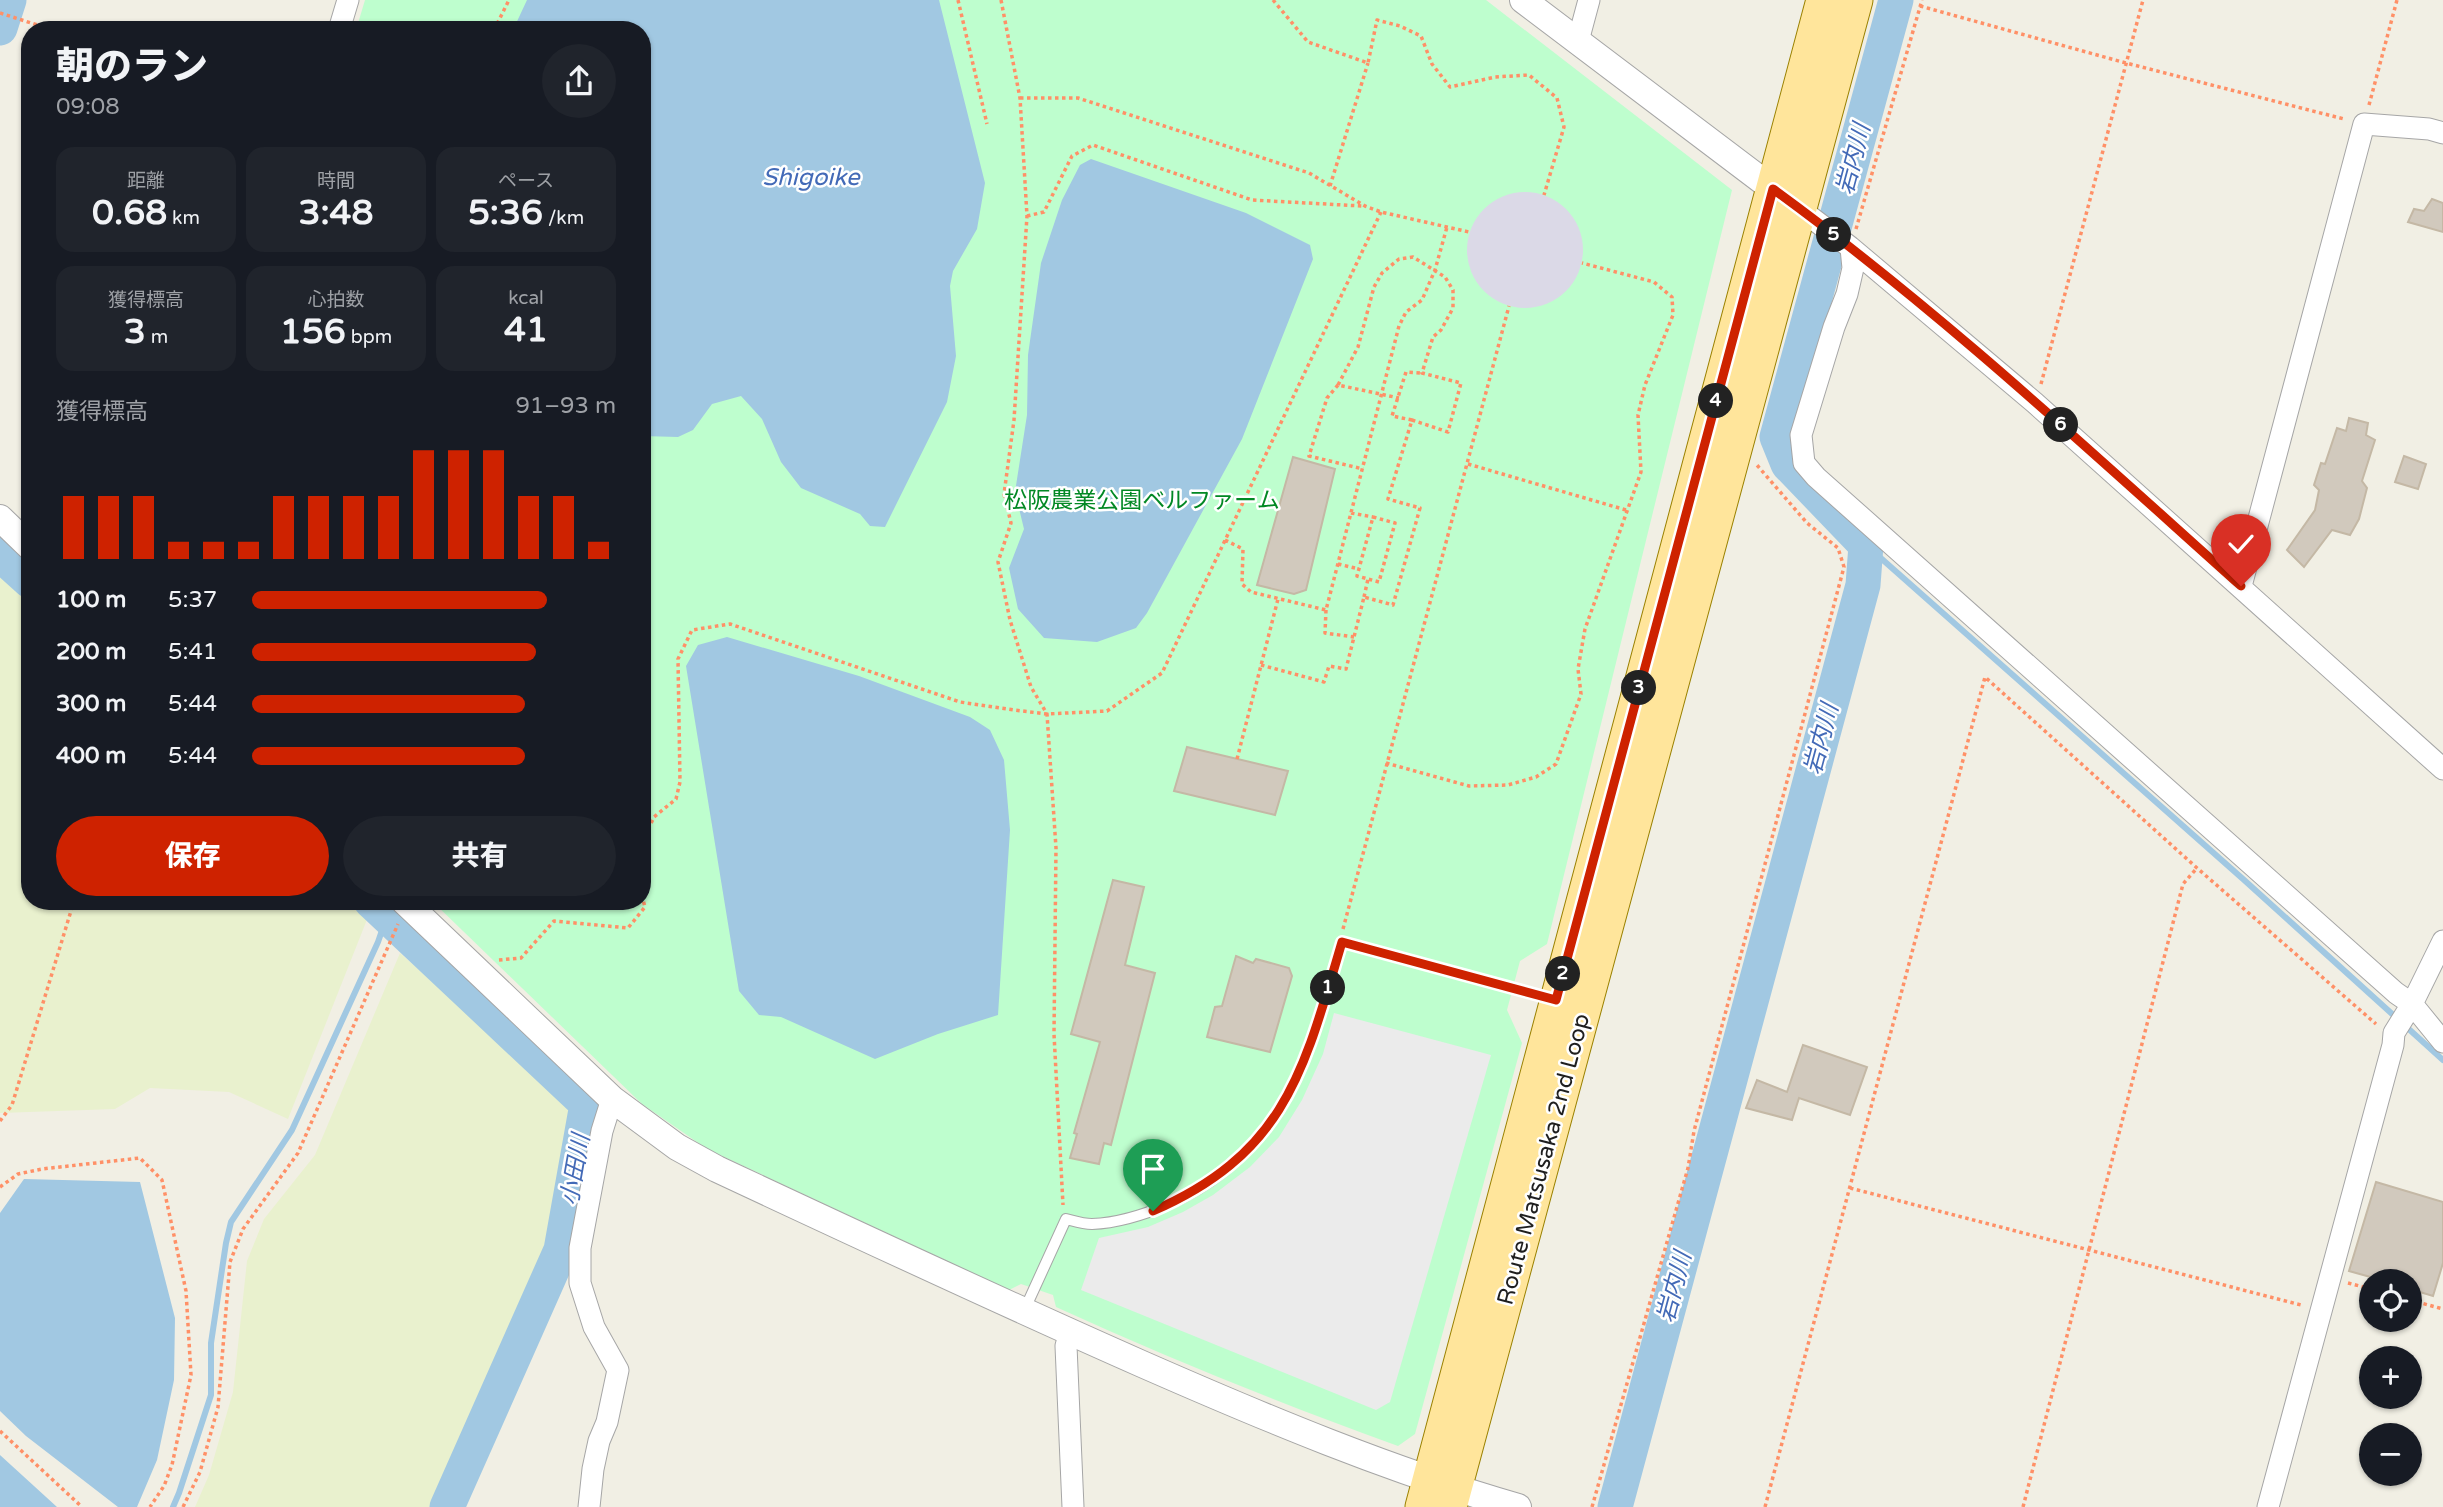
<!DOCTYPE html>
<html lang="ja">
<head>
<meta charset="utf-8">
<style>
  :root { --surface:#171b24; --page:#20242c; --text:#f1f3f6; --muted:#9ea1a6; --accent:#ce2200 }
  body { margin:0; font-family:"Varela Round","Noto Sans JP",sans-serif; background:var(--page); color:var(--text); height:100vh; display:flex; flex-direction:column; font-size:26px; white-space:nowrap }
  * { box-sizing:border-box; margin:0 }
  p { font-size:23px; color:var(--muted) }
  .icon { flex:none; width:38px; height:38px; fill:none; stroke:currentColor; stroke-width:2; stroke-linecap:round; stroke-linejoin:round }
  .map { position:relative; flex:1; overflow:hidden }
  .side { position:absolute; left:21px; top:21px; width:630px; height:889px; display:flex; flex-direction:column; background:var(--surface); border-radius:28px; box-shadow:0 2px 5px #0004 }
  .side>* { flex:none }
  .controls { position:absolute; left:2359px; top:1269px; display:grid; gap:14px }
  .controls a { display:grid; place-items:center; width:63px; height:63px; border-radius:50%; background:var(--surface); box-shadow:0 2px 5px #0004; font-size:35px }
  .pin { position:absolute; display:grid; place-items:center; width:60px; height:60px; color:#fff; margin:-72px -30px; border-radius:50% 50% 50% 0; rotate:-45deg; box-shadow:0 0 7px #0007 }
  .pin .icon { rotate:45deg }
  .km { position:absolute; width:35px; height:35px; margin:-18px; border-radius:50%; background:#222; color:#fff; font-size:19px; line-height:35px; text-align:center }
  .round { display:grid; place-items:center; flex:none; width:74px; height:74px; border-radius:37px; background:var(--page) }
  .overview { display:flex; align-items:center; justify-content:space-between; height:119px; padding:0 35px }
  h1 { font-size:38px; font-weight:800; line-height:52px }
  .stats { display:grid; grid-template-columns:repeat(3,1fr); gap:10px; height:119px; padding:7px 35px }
  .stats div { display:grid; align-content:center; border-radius:18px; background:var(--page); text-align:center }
  .stats b { font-size:35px; font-weight:800 }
  .stats small { font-size:19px; font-weight:400 }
  .stats p { font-size:19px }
  .chart { height:196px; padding:14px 35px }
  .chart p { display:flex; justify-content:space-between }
  .chart svg { width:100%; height:126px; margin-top:7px; stroke:var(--accent); stroke-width:6 }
  .primary-button { display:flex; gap:14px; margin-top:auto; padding:14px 35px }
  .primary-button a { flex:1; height:80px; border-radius:42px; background:var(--accent); color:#fff; font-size:28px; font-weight:800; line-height:80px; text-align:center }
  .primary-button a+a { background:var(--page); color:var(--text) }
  ul { padding:0 35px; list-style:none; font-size:23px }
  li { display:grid; grid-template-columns:112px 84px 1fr; align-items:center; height:52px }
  li i { height:18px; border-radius:9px; background:var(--accent) }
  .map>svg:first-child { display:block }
  .farmland { fill:#e9f1ce }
  .park { fill:#befece }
  .parking { fill:#ebebeb }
  .plaza { fill:#dbd9e7 }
  .water { fill:#a1c8e2 }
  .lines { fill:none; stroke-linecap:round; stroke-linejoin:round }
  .stream { stroke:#a1c8e2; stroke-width:6 }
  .river { stroke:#a1c8e2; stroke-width:35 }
  .building { fill:#d1c9bd; stroke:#c4b8a5; stroke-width:2 }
  .service-casing { stroke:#a6a6a6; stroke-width:12 }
  .minor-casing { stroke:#a6a6a6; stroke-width:23 }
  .tertiary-casing { stroke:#a6a6a6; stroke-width:28 }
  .primary-casing { stroke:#9a8100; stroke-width:37 }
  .path { stroke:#ff9067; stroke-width:3.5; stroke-dasharray:3.5 3.5; stroke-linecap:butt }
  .service { stroke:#fff; stroke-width:10 }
  .minor { stroke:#fff; stroke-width:21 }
  .tertiary { stroke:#fff; stroke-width:26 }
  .primary { stroke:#ffe59b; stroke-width:35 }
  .route-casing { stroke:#fff; stroke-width:14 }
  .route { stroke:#ce2200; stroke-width:9 }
  .labels { text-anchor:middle; stroke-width:5; stroke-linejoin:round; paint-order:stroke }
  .park-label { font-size:23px; fill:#028824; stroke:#fff }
  .street-label { font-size:23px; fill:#1f1f1f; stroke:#fff }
  .water-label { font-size:24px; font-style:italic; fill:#436ab7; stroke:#fff }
</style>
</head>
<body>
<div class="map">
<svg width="2443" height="1507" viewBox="0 0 2443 1507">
  <rect width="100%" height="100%" fill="#f1efe4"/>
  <path class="farmland" d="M0,577L30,604V901H351L368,917L288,1119L229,1092L150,1088L115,1109L0,1113Z
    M400,953L576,1109L555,1240L433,1507H195L209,1475L233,1392L247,1261L264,1219L315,1155Z"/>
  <path class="park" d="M365,0H1486L1732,190L1547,944L1520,961L1507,1010L1522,1043L1415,1434L1398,1446C1282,1404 1168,1358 1056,1307L1053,1295L1021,1284L1009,1290L707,1149L642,1104L432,901H642V30H356Z"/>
  <path class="parking" d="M1334,1013L1491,1055L1390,1402L1376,1410L1081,1290L1099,1238L1148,1227L1183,1212L1213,1195L1250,1167L1279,1137L1302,1100L1323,1054Z"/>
  <path class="plaza" d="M1467 250a58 58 0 1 1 116 0a58 58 0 1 1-116 0Z"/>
  <path class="water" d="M527,0H939L985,183L977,229L953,271L950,286L956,356L947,402L885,527L870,526L860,514L801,488L781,462L762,419L741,396L712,404L693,430L678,437L642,436V30H513Z
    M1091,159L1246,213L1310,245L1313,259L1242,439L1147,613L1136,628L1097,642L1044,638L1018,609L1009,568L1024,529L1015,492L1027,415L1028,355L1041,263L1062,200L1080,165Z
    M727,637L859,676L970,717L990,730L1004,760L1010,830L998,1015L938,1034L875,1059L781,1017L759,1015L739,991L686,666L698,645Z
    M24,1179L140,1182L175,1318L174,1380L157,1460L137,1507H118L26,1436L0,1411V1213Z
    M0,1455L57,1507H0Z"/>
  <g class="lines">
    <path class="stream" d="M1866,545L2243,879L2443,1060
      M173,1507L179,1493L211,1395V1343L226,1243L231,1222L292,1130L378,942L387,916"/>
    <path class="river" d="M0,28L9,0
      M0,554L30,581
      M371,901L587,1104L561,1250L447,1507
      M1615,1507L1863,585L1866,545L1788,464L1777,437L1896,0"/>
  </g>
  <path class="building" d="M2432,199L2443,203V232L2408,222L2414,209L2424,211Z
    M2349,418L2368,423L2366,435L2375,440L2362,481L2367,488L2359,519L2350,535L2332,530L2304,567L2287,550L2315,510L2319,490L2314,485L2321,463L2325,464L2337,428L2346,431Z
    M2404,456L2426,464L2418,489L2395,482Z
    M1293,457L1335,469L1306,590L1294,594L1257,585Z
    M1187,747L1288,771L1275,815L1174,791Z
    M1113,880L1144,887L1125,965L1155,973L1111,1145L1104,1143L1099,1164L1070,1158L1077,1134L1074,1133L1100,1042L1071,1034Z
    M1236,956L1253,963L1256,959L1289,968L1292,976L1270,1052L1207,1037L1215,1007L1222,1006Z
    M1803,1045L1867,1067L1850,1115L1799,1098L1792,1120L1746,1108L1757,1080L1787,1092Z
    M2376,1182L2443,1202V1263L2433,1296L2410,1289V1281H2373L2374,1278L2349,1271Z"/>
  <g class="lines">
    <g class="service-casing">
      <path id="service" d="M1024,1311L1066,1219C1074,1221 1083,1224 1092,1224C1118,1223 1146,1214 1169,1204C1285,1153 1310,1052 1342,942L1553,999"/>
    </g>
    <g class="minor-casing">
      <path id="minor" d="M339,30L348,0
        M1578,41L1589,0
        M1792,203L1850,247L2035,403L2443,769
        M1851,248L1853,268L1847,294L1834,327L1801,435L1804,463L1816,477L2396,993L2412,1004L2443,1042
        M2241,586L2364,124L2429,129L2443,133
        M1070,1332L1066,1346L1073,1507
        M589,1507L593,1469L599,1441L607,1422L618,1370L594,1327L580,1283V1248L602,1131L612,1099
        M2268,1507L2393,1045L2394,1033L2412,1004L2443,941"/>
    </g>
    <g class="tertiary-casing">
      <path id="tertiary" d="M1523,0L1773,189
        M0,518L30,547
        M404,901L612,1099L677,1147L717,1169C858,1235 999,1301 1142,1364C1265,1418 1389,1470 1518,1507"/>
    </g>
    <g class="primary-casing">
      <path id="primary" d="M1423,1507L1824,0
        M1449,1507L1855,0"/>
    </g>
    <path class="path" d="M958,0L987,124
      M1001,0L1020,98L1027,216L1014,420L1004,494L1011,523L998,562L1010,620L1031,687L1047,714L1056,848L1054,1034L1063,1205
      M1273,0L1308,42L1368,63L1377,20L1400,26L1421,36L1432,64L1450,87L1495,77L1529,75L1557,98L1564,127L1544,195
      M1920,6L2126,63L2344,119
      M0,13L53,30
      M494,30L509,0
      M1020,98H1078L1309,173L1365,206L1381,212L1469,232
      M2369,105L2397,0
      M1330,186L1368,63
      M1027,216L1044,212L1072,156L1093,145L1252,200L1362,206
      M1856,229L1922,0
      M2041,384L2143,0
      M1338,385L1327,398L1309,456L1363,469
      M1412,420L1392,416L1406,372L1421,373
      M1468,464L1626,510
      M1351,513L1373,517
      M1373,517L1395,523L1379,582L1357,576Z
      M1225,540L1243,549L1242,584L1251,592L1326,610L1399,326L1406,312L1422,300L1435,270L1447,227
      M1338,564L1359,569
      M1364,597L1368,579
      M1326,610L1325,633L1354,637
      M1261,665L1324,682L1329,666L1346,669L1364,597L1393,605L1420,508L1388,499L1412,420L1448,432L1461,383L1422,373L1433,337L1441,330L1453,308V290L1445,277L1413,257L1399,259L1382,273L1374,287L1358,347L1338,385L1399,398
      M1237,759L1278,599
      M1386,763L1469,786L1508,785L1536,777L1556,764L1581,694L1578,669L1585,629L1641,472L1638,415L1645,385L1673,315L1672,297L1654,282L1582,263
      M642,842L654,817L676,799L680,782L678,659L692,630L730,624L960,702L1014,710L1047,714L1107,711L1162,673L1381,212
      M1343,929L1509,306
      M499,960L521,958L554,921L628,928L645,907L642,896
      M0,1121L12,1105L74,901
      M0,1187L18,1174L42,1169L140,1158L162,1180L186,1291L191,1375L172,1465L164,1486L150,1507
      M1850,1188L2301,1305
      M2348,1283L2371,1289
      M2410,1300L2443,1309
      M0,1431L82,1507
      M183,1507L200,1472L218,1407L230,1262L243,1229L298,1153L398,924
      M1592,1507L1688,1168L1694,1131L1844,567L1838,548L1807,523L1756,464
      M1765,1507L1985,677L2197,868L2376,1024
      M2023,1507L2183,884L2197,868"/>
    <use href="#service" class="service"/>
    <use href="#minor" class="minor"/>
    <use href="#tertiary" class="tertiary"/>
    <use href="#primary" class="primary"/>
  </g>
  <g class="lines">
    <g class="route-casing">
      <path id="route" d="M1153,1211C1286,1153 1304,1070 1342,942L1556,1000L1773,189C1938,309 2089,450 2241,586"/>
    </g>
    <use href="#route" class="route"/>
  </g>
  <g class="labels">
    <g class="park-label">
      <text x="1142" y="508">松阪農業公園ベルファーム</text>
    </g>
    <g class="street-label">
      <text transform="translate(1543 1159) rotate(-75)" y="8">Route Matsusaka 2nd Loop</text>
    </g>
    <g class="water-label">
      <text transform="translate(1853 159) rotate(-75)" y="8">岩内川</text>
      <text x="811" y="185">Shigoike</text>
      <text transform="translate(1821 739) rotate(-75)" y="8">岩内川</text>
      <text transform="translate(575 1170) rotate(-80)" y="8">小田川</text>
      <text transform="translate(1674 1287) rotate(-75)" y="8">岩内川</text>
    </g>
  </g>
</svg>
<div class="controls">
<a><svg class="icon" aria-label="locate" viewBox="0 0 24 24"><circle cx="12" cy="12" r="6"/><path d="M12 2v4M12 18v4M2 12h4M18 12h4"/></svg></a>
<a>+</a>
<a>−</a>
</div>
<div class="pin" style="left:1153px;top:1211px;background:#1e9e55"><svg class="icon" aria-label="arrive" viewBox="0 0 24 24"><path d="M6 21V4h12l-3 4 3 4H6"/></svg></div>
<div class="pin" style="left:2241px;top:586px;background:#d93025"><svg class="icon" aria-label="check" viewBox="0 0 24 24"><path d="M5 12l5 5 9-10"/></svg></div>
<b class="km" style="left:1328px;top:988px">1</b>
<b class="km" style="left:1563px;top:974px">2</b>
<b class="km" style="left:1639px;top:688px">3</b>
<b class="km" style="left:1716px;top:401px">4</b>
<b class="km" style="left:1834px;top:235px">5</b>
<b class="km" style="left:2061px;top:425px">6</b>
<section class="side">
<div class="overview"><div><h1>朝のラン</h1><p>09:08</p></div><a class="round"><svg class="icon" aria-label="share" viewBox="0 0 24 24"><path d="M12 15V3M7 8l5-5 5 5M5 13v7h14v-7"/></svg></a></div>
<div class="stats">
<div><p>距離</p><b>0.68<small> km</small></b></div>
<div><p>時間</p><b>3:48</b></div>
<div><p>ペース</p><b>5:36<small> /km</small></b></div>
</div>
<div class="stats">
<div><p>獲得標高</p><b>3<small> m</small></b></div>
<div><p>心拍数</p><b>156<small> bpm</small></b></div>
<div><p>kcal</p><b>41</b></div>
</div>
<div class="chart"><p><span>獲得標高</span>91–93 m</p>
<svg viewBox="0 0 160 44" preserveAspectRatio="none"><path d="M5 44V22M15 44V22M25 44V22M35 44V38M45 44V38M55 44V38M65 44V22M75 44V22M85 44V22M95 44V22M105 44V6M115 44V6M125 44V6M135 44V22M145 44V22M155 44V38"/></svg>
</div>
<ul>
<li><b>100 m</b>5:37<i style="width:81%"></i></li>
<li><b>200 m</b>5:41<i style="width:78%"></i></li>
<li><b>300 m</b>5:44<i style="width:75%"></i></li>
<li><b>400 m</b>5:44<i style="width:75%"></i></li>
</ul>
<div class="primary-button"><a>保存</a><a>共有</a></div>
</section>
</div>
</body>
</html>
